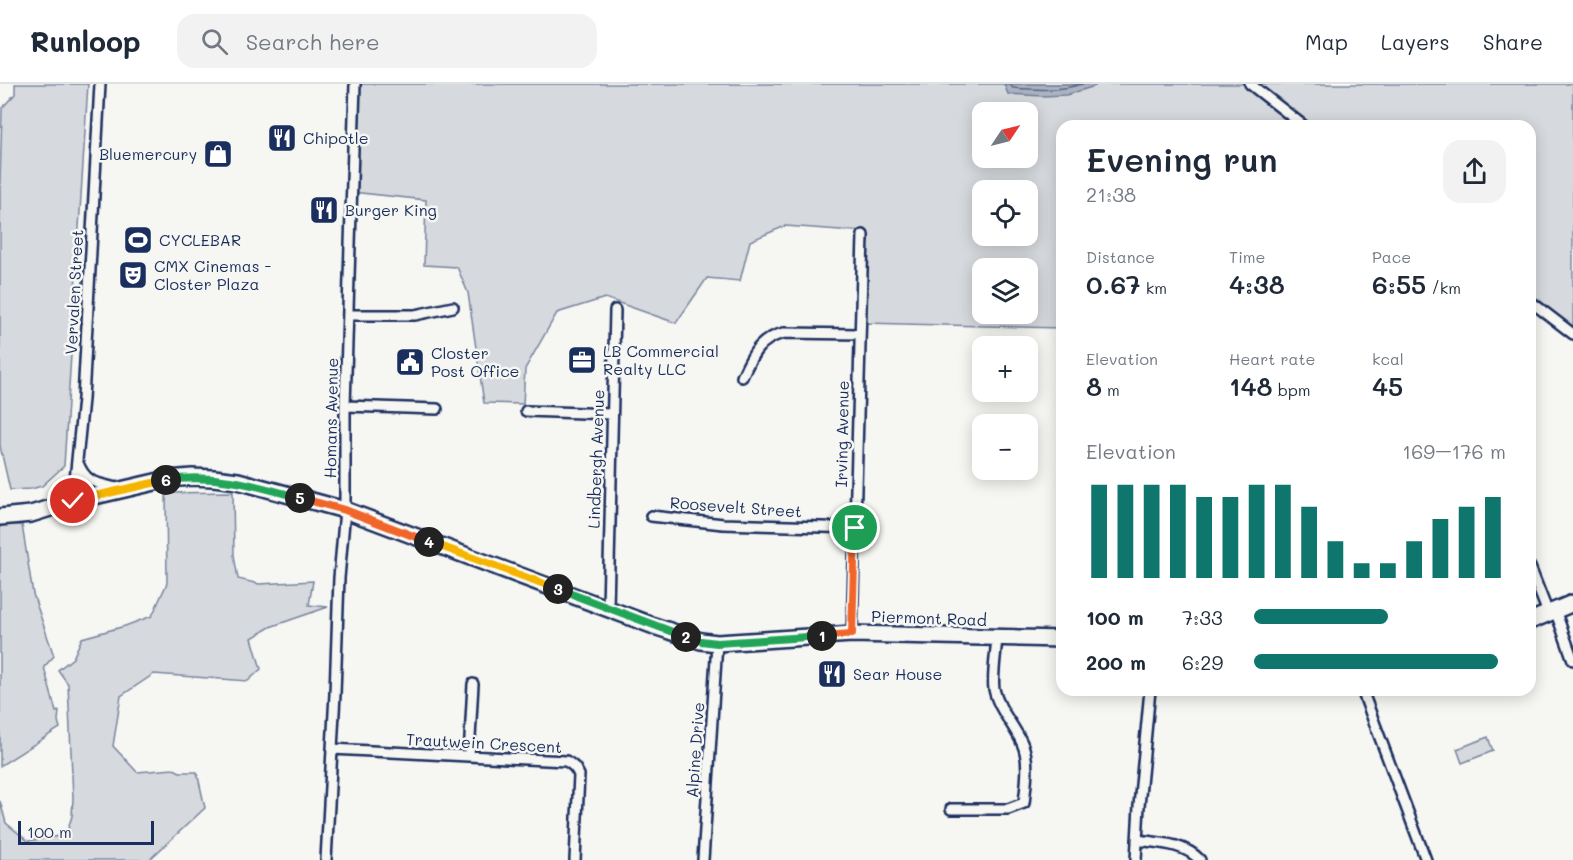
<!DOCTYPE html>
<html lang="en">
<head>
<meta charset="utf-8">
<style>
  :root { --surface:#fff; --page:#f2f2f3; --text:#1f2937; --muted:#747a83; --line:#e0e1e3; --accent:#0f766e }
  body { margin:0; font-family:Mali,sans-serif; background:var(--page); color:var(--text); height:100vh; display:flex; flex-direction:column; font-size:22px; white-space:nowrap }
  * { box-sizing:border-box; margin:0 }
  p { font-size:20px; color:var(--muted) }
  .icon { flex:none; width:33px; height:33px; fill:none; stroke:currentColor; stroke-width:2; stroke-linecap:round; stroke-linejoin:round }
  .map { position:relative; flex:1; overflow:hidden }
  .side { position:absolute; left:1056px; top:36px; width:480px; height:576px; display:flex; flex-direction:column; background:var(--surface); border-radius:18px; box-shadow:0 3px 15px #0003 }
  .side>* { flex:none }
  .needle { width:39px; rotate:55deg }
  .fabs { position:absolute; left:972px; top:18px; display:grid; gap:12px }
  .fabs a { display:grid; place-items:center; width:66px; height:66px; border-radius:12px; background:var(--surface); box-shadow:0 3px 15px #0003; font-size:30px }
  .scale { position:absolute; left:18px; bottom:15px; width:136px; box-sizing:border-box; padding-left:6px; border:3px solid #1b2f5e; border-top:0; font-size:16px; line-height:21px; white-space:nowrap; color:#1b2f5e; -webkit-text-stroke:4px #f6f6f2; paint-order:stroke }
  .pin { position:absolute; display:grid; place-items:center; width:51px; height:51px; color:#fff; margin:-26px; border:3px solid #fff; border-radius:50%; box-shadow:0 2px 6px #0007 }
  .km { position:absolute; width:30px; height:30px; margin:-15px; border-radius:50%; background:#222; color:#fff; font-size:16px; line-height:30px; text-align:center }
  .round { display:grid; place-items:center; flex:none; width:63px; height:63px; border-radius:18px; background:var(--page) }
  .overview { display:flex; align-items:center; justify-content:space-between; height:102px; padding:0 30px }
  h1 { font-size:33px; font-weight:600; line-height:45px }
  .metrics { display:grid; grid-template-columns:repeat(3,1fr); gap:9px; height:102px; padding:6px 30px }
  .metrics div { display:grid; align-content:center }
  .metrics b { font-size:26px; font-weight:600 }
  .metrics small { font-size:16px; font-weight:400 }
  .metrics p { font-size:16px }
  .chart { height:168px; padding:12px 30px }
  .chart p { display:flex; justify-content:space-between }
  .chart svg { width:100%; height:108px; margin-top:6px; stroke:var(--accent); stroke-width:6 }
  ul { padding:0 30px; list-style:none; font-size:20px }
  li { display:grid; grid-template-columns:96px 72px 1fr; align-items:center; height:45px }
  li i { height:15px; border-radius:8px; background:var(--accent) }
  header { display:flex; align-items:center; gap:36px; box-sizing:border-box; height:84px; padding:0 30px; background:var(--surface); border-bottom:2px solid var(--line) }
  header strong { font-size:28px }
  nav { display:flex; gap:33px; margin-inline-start:auto; font-size:21px }
  .search { width:420px; height:54px; background:var(--page); display:flex; align-items:center; gap:15px; box-sizing:border-box; padding:0 21px; border-radius:18px; color:var(--muted); font-size:22px }
  .map>svg:first-child { display:block }
  .green { fill:#d6d9dd; stroke:#78849e; stroke-width:1.5; fill-rule:evenodd }
  .water { fill:#abb2c0; stroke:#717e99; stroke-width:1.5 }
  .lines { fill:none; stroke-linecap:round; stroke-linejoin:round }
  .shore { stroke:#556385; stroke-width:1.5 }
  .minor-casing { stroke:#1b2f5e; stroke-width:14 }
  .primary-casing { stroke:#1b2f5e; stroke-width:20 }
  .minor { stroke:#f6f6f2; stroke-width:9 }
  .primary { stroke:#f6f6f2; stroke-width:15 }
  .split-1-casing { stroke:#fff; stroke-width:12 }
  .split-2-casing { stroke:#fff; stroke-width:12 }
  .split-3-casing { stroke:#fff; stroke-width:12 }
  .split-4-casing { stroke:#fff; stroke-width:12 }
  .split-5-casing { stroke:#fff; stroke-width:12 }
  .split-6-casing { stroke:#fff; stroke-width:12 }
  .split-7-casing { stroke:#fff; stroke-width:12 }
  .split-1 { stroke:#f0652b; stroke-width:8 }
  .split-2 { stroke:#22a559; stroke-width:8 }
  .split-3 { stroke:#22a559; stroke-width:8 }
  .split-4 { stroke:#f5b400; stroke-width:8 }
  .split-5 { stroke:#f0652b; stroke-width:8 }
  .split-6 { stroke:#22a559; stroke-width:8 }
  .split-7 { stroke:#f5b400; stroke-width:8 }
  .labels { text-anchor:middle; stroke-width:5; stroke-linejoin:round; paint-order:stroke }
  .poi-label { font-size:16px; fill:#1b2f5e; stroke:#f6f6f2; text-anchor:start }
  .street-label { font-size:16px; fill:#1b2f5e; stroke:#f6f6f2 }
</style>
</head>
<body>
<header>
<strong>Runloop</strong>
<div class="search"><svg class="icon" aria-label="search" viewBox="0 0 24 24"><circle cx="10" cy="10" r="6"/><path d="M15 15l6 6"/></svg>Search here</div>
<nav><a>Map</a><a>Layers</a><a>Share</a></nav>
</header>
<div class="map">
<svg width="1573" height="776" viewBox="0 0 1573 776">
  <rect width="100%" height="100%" fill="#f6f6f2"/>
  <filter id="ink" filterUnits="userSpaceOnUse"><feTurbulence type="fractalNoise" baseFrequency=".0167" numOctaves="2"/><feDisplacementMap in="SourceGraphic" scale="12" xChannelSelector="R" yChannelSelector="G"/><feConvolveMatrix kernelMatrix="1 2 1 2 8 2 1 2 1" color-interpolation-filters="sRGB"/></filter>
  <g filter="url(#ink)">
    <path class="green" d="M15,0H88L64,382L42,402L31,405L10,406L0,362V98L2,24L15,10Z
      M355,0H1573V249L1530,217V42H1062V244L864,239L868,148L785,142L750,157L740,197L707,194L676,239L605,214L557,229L525,285L523,320L484,319L468,209L457,183L424,181L426,116L352,108ZM982,28H1028V74H982ZM982,106H1028V152H982ZM982,184H1028V230H982Z
      M233,408L234,471L238,495L259,500L313,497L309,521L328,523L270,543L252,554L261,585L248,597L154,590L121,612L113,662L137,688L174,685L180,688H197L205,724L149,776H0V717L6,739L28,757L66,751L72,732L73,714L68,600L58,586L73,574L82,554L125,542L152,532L167,499L166,409Z
      M0,441H22L33,510L54,572L44,583L56,628L59,627L58,637L60,644L0,682Z
      M1488,653L1493,667L1462,679L1457,665Z"/>
    <path class="water" d="M1004,0H1097L1095,2L1066,11L1042,12L1008,10Z"/>
    <g class="lines">
      <path class="shore" d="M1010,0L1013,4C1038,6 1058,7 1082,0"/>
      <g class="minor-casing">
        <path id="minor" d="M1250,0L1304,42
          M1530,217L1573,250
          M348,231H415L453,223
          M742,293C752,271 759,255 784,249L860,250
          M345,322L437,325
          M526,327L612,330
          M78,379C86,399 96,399 116,404
          M73,417L83,315L100,0
          M651,432L723,440L855,444
          M1530,483L1548,529
          M608,524L615,226
          M1555,526L1573,576
          M852,550L863,151
          M1362,606L1426,776
          M332,665L566,677C573,681 576,684 579,691L575,776
          M469,672L473,600
          M951,725H1008L1024,719C1026,700 1030,676 1022,659C1014,641 998,625 994,605C992,593 996,568 997,554
          M1137,756C1159,759 1184,759 1200,776
          M326,776L335,610L339,494L345,426V322L355,0
          M703,776L717,559
          M1136,776L1139,722L1150,606"/>
      </g>
      <g class="primary-casing">
        <path id="primary" d="M0,433L31,430L73,417L168,395L192,393L214,394L238,397L345,426L654,542L701,557L717,559L852,550L1062,555
          M1530,537L1573,519"/>
      </g>
      <use href="#minor" class="minor"/>
      <use href="#primary" class="primary"/>
    </g>
  </g>
  <g class="lines" filter="url(#ink)">
    <g class="split-1-casing">
      <path id="split-1" d="M822,552L852,550L855,444"/>
    </g>
    <g class="split-2-casing">
      <path id="split-2" d="M686,553L701,557L717,559L822,552"/>
    </g>
    <g class="split-3-casing">
      <path id="split-3" d="M558,505L686,553"/>
    </g>
    <g class="split-4-casing">
      <path id="split-4" d="M429,458L558,505"/>
    </g>
    <g class="split-5-casing">
      <path id="split-5" d="M300,414L345,426L429,458"/>
    </g>
    <g class="split-6-casing">
      <path id="split-6" d="M166,396C217,390 252,400 300,414"/>
    </g>
    <g class="split-7-casing">
      <path id="split-7" d="M73,417L166,396"/>
    </g>
    <use href="#split-1" class="split-1"/>
    <use href="#split-2" class="split-2"/>
    <use href="#split-3" class="split-3"/>
    <use href="#split-4" class="split-4"/>
    <use href="#split-5" class="split-5"/>
    <use href="#split-6" class="split-6"/>
    <use href="#split-7" class="split-7"/>
  </g>
  <defs>
    <g id="restaurant-square" transform="scale(1.5)"><rect x="-9" y="-9" width="18" height="18" rx="4" fill="#1b2f5e" stroke="#f6f6f2"/><path d="M-5-6h1v4h1v-4h1v4h1v-4h1v5L-1.5 .5V6h-2V.5L-5-1ZM5-6V6H3V1.5H1.5Q1.5-4 5-6Z" fill="#fff"/></g>
    <g id="shop-square" transform="scale(1.5)"><rect x="-9" y="-9" width="18" height="18" rx="4" fill="#1b2f5e" stroke="#f6f6f2"/><path d="M-5-2.5h2.3a2.7 3.5 0 0 1 5.4 0H5L5.5 6h-11ZM-1.5-2.5h3a1.5 2.3 0 0 0-3 0Z" fill="#fff"/></g>
    <g id="stadium-square" transform="scale(1.5)"><rect x="-9" y="-9" width="18" height="18" rx="4" fill="#1b2f5e" stroke="#f6f6f2"/><path d="M0-5a6.5 5 0 1 0 0 10a6.5 5 0 1 0 0-10ZM-3.5-1.8h7v3.6h-7Z" fill="#fff"/></g>
    <g id="theatre-square" transform="scale(1.5)"><rect x="-9" y="-9" width="18" height="18" rx="4" fill="#1b2f5e" stroke="#f6f6f2"/><path d="M-5-5.5Q0-4 5-5.5V0Q5 5 0 6Q-5 5-5 0ZM-3.3-2.5H-1v1.5H-3.3ZM1-2.5H3.3v1.5H1ZM-2.8 1Q0 5.5 2.8 1Z" fill="#fff"/></g>
    <g id="office-square" transform="scale(1.5)"><rect x="-9" y="-9" width="18" height="18" rx="4" fill="#1b2f5e" stroke="#f6f6f2"/><path d="M-6-3h4V-5.5h4V-3h4V5H-6ZM-1-4.5V-3h2v-1.5ZM-6 0V1H6V0Z" fill="#fff"/></g>
    <g id="civic-square" transform="scale(1.5)"><rect x="-9" y="-9" width="18" height="18" rx="4" fill="#1b2f5e" stroke="#f6f6f2"/><path d="M-.6-6.5H3V-4.5H.6V-3L4-1V1h2V6H-6V1h2V-1L-.6-3ZM-1.2 2.5V6h2.4V2.5Z" fill="#fff"/></g>
  </defs>
  <g fill-rule="evenodd">
    <use href="#restaurant-square" x="282" y="54"/>
    <use href="#shop-square" x="218" y="70"/>
    <use href="#restaurant-square" x="324" y="126"/>
    <use href="#stadium-square" x="138" y="156"/>
    <use href="#theatre-square" x="133" y="191"/>
    <use href="#office-square" x="582" y="276"/>
    <use href="#civic-square" x="410" y="278"/>
    <use href="#restaurant-square" x="832" y="590"/>
  </g>
  <g class="labels">
    <g class="poi-label">
      <text x="303" y="60">Chipotle</text>
      <text x="197" y="76" text-anchor="end">Bluemercury</text>
      <text x="345" y="132">Burger King</text>
      <text x="159" y="162">CYCLEBAR</text>
      <text x="154" y="188">CMX Cinemas -<tspan x="154" dy="18">Closter Plaza</tspan></text>
      <text x="603" y="273">LB Commercial<tspan x="603" dy="18">Realty LLC</tspan></text>
      <text x="431" y="275">Closter<tspan x="431" dy="18">Post Office</tspan></text>
      <text x="853" y="596">Sear House</text>
    </g>
    <g class="street-label">
      <text transform="translate(74 208) rotate(-87)" y="6">Vervalen Street</text>
      <text transform="translate(331 334) rotate(-89)" y="6">Homans Avenue</text>
      <text transform="translate(842 350) rotate(-89)" y="6">Irving Avenue</text>
      <text transform="translate(596 375) rotate(-88)" y="6">Lindbergh Avenue</text>
      <text transform="translate(736 423) rotate(4)" y="6">Roosevelt Street</text>
      <text transform="translate(929 534) rotate(2)" y="6">Piermont Road</text>
      <text transform="translate(484 659) rotate(3)" y="6">Trautwein Crescent</text>
      <text transform="translate(695 666) rotate(-86)" y="6">Alpine Drive</text>
    </g>
  </g>
</svg>
<div class="fabs">
<a><svg class="needle" viewBox="-14 -14 28 28"><path d="M0-13l5 13h-10z" fill="#e53935"/><path d="M0 13l5-13h-10z" fill="#747a83"/></svg></a>
<a><svg class="icon" aria-label="locate" viewBox="0 0 24 24"><circle cx="12" cy="12" r="6"/><path d="M12 2v4M12 18v4M2 12h4M18 12h4"/></svg></a>
<a><svg class="icon" aria-label="layers" viewBox="0 0 24 24"><path d="M12 4l9 5-9 5-9-5zM3 14l9 5 9-5"/></svg></a>
<a>+</a>
<a>−</a>
</div>
<div class="scale">100 m</div>
<div class="pin" style="left:855px;top:444px;background:#1e9e55"><svg class="icon" aria-label="arrive" viewBox="0 0 24 24"><path d="M6 21V4h12l-3 4 3 4H6"/></svg></div>
<div class="pin" style="left:73px;top:417px;background:#d93025"><svg class="icon" aria-label="check" viewBox="0 0 24 24"><path d="M5 12l5 5 9-10"/></svg></div>
<b class="km" style="left:822px;top:552px">1</b>
<b class="km" style="left:686px;top:553px">2</b>
<b class="km" style="left:558px;top:505px">3</b>
<b class="km" style="left:429px;top:458px">4</b>
<b class="km" style="left:300px;top:414px">5</b>
<b class="km" style="left:166px;top:396px">6</b>
<section class="side">
<div class="overview"><div><h1>Evening run</h1><p>21:38</p></div><a class="round"><svg class="icon" aria-label="share" viewBox="0 0 24 24"><path d="M12 15V3M7 8l5-5 5 5M5 13v7h14v-7"/></svg></a></div>
<div class="metrics">
<div><p>Distance</p><b>0.67<small> km</small></b></div>
<div><p>Time</p><b>4:38</b></div>
<div><p>Pace</p><b>6:55<small> /km</small></b></div>
</div>
<div class="metrics">
<div><p>Elevation</p><b>8<small> m</small></b></div>
<div><p>Heart rate</p><b>148<small> bpm</small></b></div>
<div><p>kcal</p><b>45</b></div>
</div>
<div class="chart"><p><span>Elevation</span>169–176 m</p>
<svg viewBox="0 0 160 44" preserveAspectRatio="none"><path d="M5 44V6M15 44V6M25 44V6M35 44V6M45 44V11M55 44V11M65 44V6M75 44V6M85 44V15M95 44V29M105 44V38M115 44V38M125 44V29M135 44V20M145 44V15M155 44V11"/></svg>
</div>
<ul>
<li><b>100 m</b>7:33<i style="width:53%"></i></li>
<li><b>200 m</b>6:29<i style="width:97%"></i></li>
</ul>
</section>
</div>
</body>
</html>
